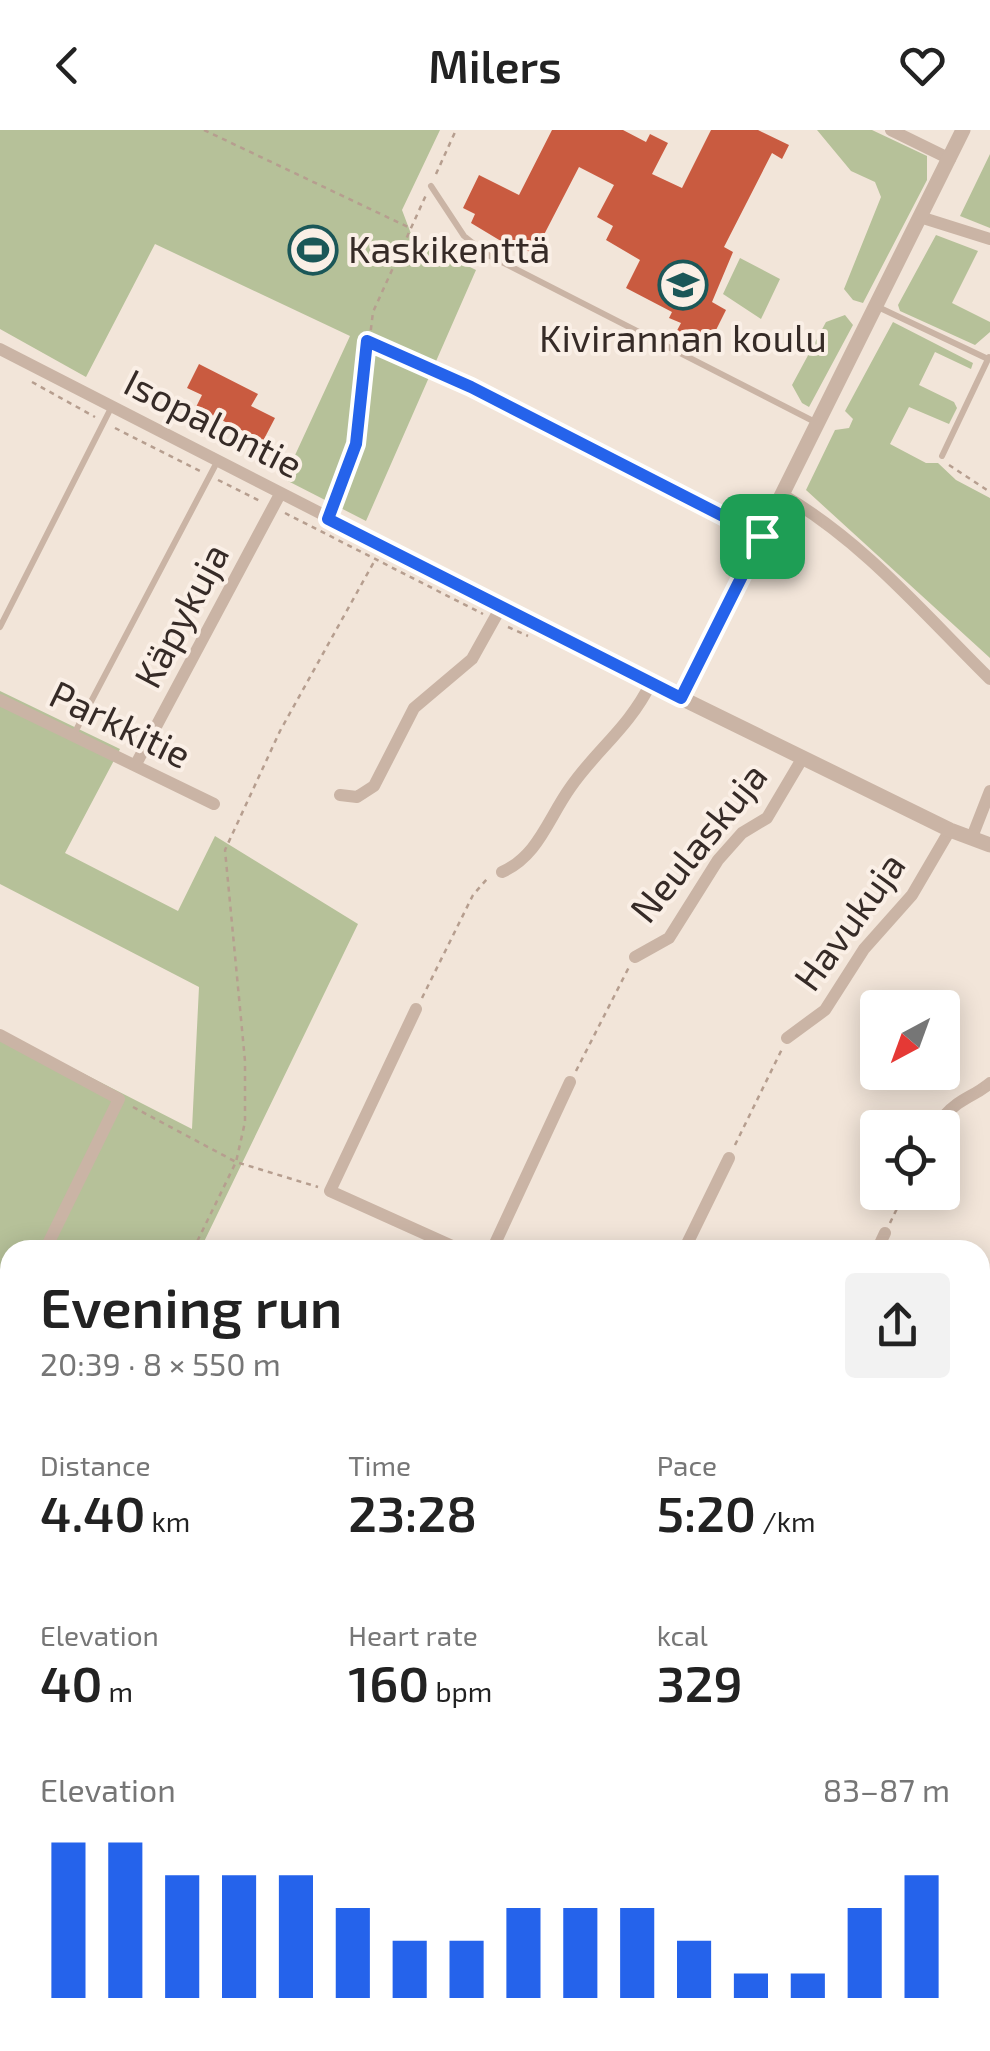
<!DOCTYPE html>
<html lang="en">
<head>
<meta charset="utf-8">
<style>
  :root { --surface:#fff; --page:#f2f2f2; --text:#222; --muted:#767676; --accent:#2563eb }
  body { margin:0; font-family:"Exo 2",sans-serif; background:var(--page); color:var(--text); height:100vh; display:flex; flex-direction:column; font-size:38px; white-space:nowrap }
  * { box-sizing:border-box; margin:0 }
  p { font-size:32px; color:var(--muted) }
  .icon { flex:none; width:55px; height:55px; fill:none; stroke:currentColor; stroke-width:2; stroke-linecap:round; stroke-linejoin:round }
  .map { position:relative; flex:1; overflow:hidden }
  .drawer { position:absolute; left:0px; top:1110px; width:990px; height:812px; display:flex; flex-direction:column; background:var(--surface); border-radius:30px 30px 0 0; box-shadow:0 5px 25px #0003 }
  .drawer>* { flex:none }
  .needle { width:65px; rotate:221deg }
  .controls { position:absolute; left:860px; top:860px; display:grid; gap:20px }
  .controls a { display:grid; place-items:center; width:100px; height:100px; border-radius:10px; background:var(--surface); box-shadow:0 5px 25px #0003; font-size:50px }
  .pin { position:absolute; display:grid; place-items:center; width:85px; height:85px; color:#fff; margin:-42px; border-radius:20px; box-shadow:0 5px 15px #0006 }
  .round { display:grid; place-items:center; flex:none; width:105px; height:105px; border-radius:10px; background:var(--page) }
  .head { display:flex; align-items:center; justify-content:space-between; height:170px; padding:0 40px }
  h1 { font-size:55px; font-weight:600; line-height:75px }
  .metrics { display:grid; grid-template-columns:repeat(3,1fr); gap:15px; height:170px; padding:10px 40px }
  .metrics div { display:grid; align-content:center }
  .metrics b { font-size:50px; font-weight:600 }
  .metrics small { font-size:28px; font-weight:400 }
  .metrics p { font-size:28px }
  .chart { height:280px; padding:20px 40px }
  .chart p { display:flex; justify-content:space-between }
  .chart svg { width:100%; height:180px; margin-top:10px; stroke:var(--accent); stroke-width:6 }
  header { display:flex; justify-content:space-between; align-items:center; height:130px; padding:0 40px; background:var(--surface); font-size:45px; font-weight:600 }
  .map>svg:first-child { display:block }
  .green { fill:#b6c199 }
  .building { fill:#c95b40 }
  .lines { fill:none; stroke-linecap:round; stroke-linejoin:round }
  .path { stroke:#b69e8f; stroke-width:2.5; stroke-dasharray:5 5; stroke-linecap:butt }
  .service { stroke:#cab4a5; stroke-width:6 }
  .minor { stroke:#cab4a5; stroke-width:12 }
  .tertiary { stroke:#cab4a5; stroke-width:15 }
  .trunk { stroke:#68524a; stroke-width:20 }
  .rail-casing { stroke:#362b27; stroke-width:9 }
  .rail { stroke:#faefe6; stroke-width:5; stroke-dasharray:15; stroke-linecap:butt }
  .route-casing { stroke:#fff; stroke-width:20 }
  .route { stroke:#2563eb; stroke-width:12 }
  .labels { text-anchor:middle; stroke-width:8; stroke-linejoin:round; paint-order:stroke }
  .poi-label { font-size:38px; fill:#362b27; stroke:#faefe6; text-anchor:start }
  .street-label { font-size:38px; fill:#362b27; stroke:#faefe6 }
</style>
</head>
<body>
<header><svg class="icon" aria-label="back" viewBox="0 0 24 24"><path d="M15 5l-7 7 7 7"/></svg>Milers<svg class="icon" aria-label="heart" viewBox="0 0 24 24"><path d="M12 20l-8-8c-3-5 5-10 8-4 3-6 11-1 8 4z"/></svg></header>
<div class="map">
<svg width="990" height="1921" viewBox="0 0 990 1921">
  <rect width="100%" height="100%" fill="#f2e5d9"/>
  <path class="green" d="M0,0H440L402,80L413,109L476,140L366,391L284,349L350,206L155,114L86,247L0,199Z
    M817,0H872L927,26V50L863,173L853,170L844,159L881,67L875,52L851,41Z
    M990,24V98L960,86Z
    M936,105L978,121L952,173L990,192V202L975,215L900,181L898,175Z
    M740,128L780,149L761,189L723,164Z
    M845,185L853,195L809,277L802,273L792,255L826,192Z
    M893,192L973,233L971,239L935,222L919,255L954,272L957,278L949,294L909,277L890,314L926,333H938L956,350L990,368V528L806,360L835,300L849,298L853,289L845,281Z
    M0,561L120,619L65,723L178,781L215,706L358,794L200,1120H10V1495L0,1514V901L192,999L199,857L0,754Z
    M990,1661V1858L980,1853V1673Z
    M0,1708L10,1714V1912L66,1913L62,1921H0Z"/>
  <path class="building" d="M552,0H623L646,12L650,4L668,13L652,44L682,58L711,0H758L789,15L782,29L772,23L724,117L733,122L712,172L726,180L704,224L673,208L681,193L669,188L672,182L626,158L640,130L606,110L613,96L597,87L614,55L579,37L534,124L518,116L516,120L471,93L475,84L463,78L479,45L519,65Z
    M199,234L258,264L251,276L275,288L263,311L196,277L202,265L187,258Z"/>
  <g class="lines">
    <path class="path" d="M204,0L408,97
      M436,44L456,0
      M368,212L457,251
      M32,252L95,287
      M115,298L202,342
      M949,335L990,362
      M218,350L260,371
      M334,375L357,314L373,182L426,65
      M285,383L483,484
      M508,497L528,506
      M422,868L473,765L487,749
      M576,941L629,837
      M133,977L236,1032L318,1057
      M735,1015L782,919
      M890,1093L905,1062
      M193,1120L236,1032L245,992V931L225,720L280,601L375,430
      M980,1444L990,1431
      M0,1485L10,1467
      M0,1552L10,1558
      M0,1628L10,1608
      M980,1646L990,1634
      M59,1921L63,1912
      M612,1921L619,1912
      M769,1921L775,1912"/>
    <path class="service" d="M431,56L464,106L488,125L817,293
      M878,177L988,229
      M942,326L989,227
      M0,497L111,278
      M74,604L216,334"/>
    <path class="minor" d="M891,0L950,29
      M920,87L990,109
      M0,219L681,568
      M471,257L762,406
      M783,365C864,412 924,484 990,549
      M0,570L214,674
      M136,634L279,366
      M340,665L357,667L374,656L414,578L472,529L501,477
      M972,707L990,661
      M502,742C538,726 548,689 570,658C596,620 628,599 651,553
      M635,827L669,808L718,730L742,703L767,688L802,629
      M416,879L330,1061L461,1120
      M0,905L119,969L45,1120
      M787,908L825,880L864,819L912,765L950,700
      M943,987C961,967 972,968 990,953
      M492,1120L570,952
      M684,1120L729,1028
      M877,1120L885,1103
      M0,1206L10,1187
      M0,1241L10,1247
      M980,1359L990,1364
      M980,1414L990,1401
      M191,1913L208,1921
      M590,1921L597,1912
      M889,1921L894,1912"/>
    <path class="tertiary" d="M963,0L681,568L950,700L990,715"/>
    <path class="trunk" d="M980,1596L990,1585
      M729,1921L736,1912"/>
    <g class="rail-casing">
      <path id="rail" d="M980,1489L990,1477
        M644,1921L651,1912"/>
    </g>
    <use href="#rail" class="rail"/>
  </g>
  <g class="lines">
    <g class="route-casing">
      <path id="route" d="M367,211L471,257L762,406L681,568L328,389L356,314Z"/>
    </g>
    <use href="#route" class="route"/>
  </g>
  <defs>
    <g id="stadium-ring" transform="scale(2.5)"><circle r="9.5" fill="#faefe6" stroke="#1b5758" stroke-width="1.5"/><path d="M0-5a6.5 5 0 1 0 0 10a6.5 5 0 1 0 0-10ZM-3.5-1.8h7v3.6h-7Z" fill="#1b5758"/></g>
    <g id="school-ring" transform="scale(2.5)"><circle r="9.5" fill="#faefe6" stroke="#1b5758" stroke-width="1.5"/><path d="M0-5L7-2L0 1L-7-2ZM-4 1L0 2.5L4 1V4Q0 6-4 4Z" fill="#1b5758"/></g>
  </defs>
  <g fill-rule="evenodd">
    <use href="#stadium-ring" x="313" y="120"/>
    <use href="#school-ring" x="683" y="155"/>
  </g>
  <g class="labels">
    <g class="poi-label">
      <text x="348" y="133">Kaskikenttä</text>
      <text x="683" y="222" text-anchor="middle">Kivirannan koulu</text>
    </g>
    <g class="street-label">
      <text transform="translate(213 294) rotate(27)" y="13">Isopalontie</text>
      <text transform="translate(182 486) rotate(-62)" y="13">Käpykuja</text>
      <text transform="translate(120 595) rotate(26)" y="13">Parkkitie</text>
      <text transform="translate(699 713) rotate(-51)" y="13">Neulaskuja</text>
      <text transform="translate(850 792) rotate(-54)" y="13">Havukuja</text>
    </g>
  </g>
</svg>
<div class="controls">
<a><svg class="needle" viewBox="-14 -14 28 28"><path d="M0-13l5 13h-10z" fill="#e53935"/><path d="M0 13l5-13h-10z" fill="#767676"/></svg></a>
<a><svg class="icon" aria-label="locate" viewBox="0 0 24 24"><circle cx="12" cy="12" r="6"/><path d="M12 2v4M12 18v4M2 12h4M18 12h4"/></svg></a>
</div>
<div class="pin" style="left:762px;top:406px;background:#1e9e55"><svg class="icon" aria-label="arrive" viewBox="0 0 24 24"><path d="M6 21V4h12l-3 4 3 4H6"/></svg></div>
<section class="drawer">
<div class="head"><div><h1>Evening run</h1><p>20:39 · 8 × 550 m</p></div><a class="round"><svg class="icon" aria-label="share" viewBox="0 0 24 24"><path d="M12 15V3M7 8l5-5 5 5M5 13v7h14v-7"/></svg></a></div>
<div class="metrics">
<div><p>Distance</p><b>4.40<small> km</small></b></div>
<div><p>Time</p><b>23:28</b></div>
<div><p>Pace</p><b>5:20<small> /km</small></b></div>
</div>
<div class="metrics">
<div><p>Elevation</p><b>40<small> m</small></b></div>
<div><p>Heart rate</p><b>160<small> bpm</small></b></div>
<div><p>kcal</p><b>329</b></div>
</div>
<div class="chart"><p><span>Elevation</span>83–87 m</p>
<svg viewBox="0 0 160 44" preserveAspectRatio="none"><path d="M5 44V6M15 44V6M25 44V14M35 44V14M45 44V14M55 44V22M65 44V30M75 44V30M85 44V22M95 44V22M105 44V22M115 44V30M125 44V38M135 44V38M145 44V22M155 44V14"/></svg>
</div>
</section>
</div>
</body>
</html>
